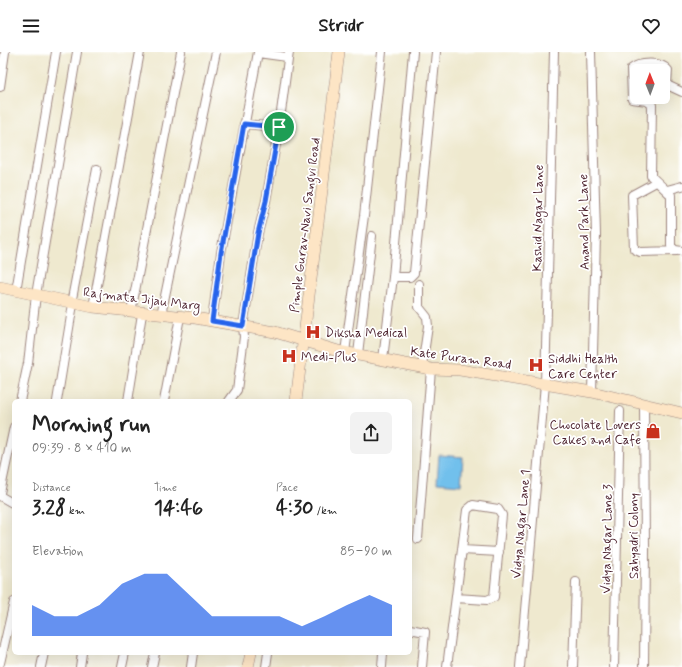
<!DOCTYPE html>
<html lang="en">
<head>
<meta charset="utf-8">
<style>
  :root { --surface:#fff; --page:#f2f2f2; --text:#222; --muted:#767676; --accent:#2563eb }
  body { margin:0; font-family:Mynerve,sans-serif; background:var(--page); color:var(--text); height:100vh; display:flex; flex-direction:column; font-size:15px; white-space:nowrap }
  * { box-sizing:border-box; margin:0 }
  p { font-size:13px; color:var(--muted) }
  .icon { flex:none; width:22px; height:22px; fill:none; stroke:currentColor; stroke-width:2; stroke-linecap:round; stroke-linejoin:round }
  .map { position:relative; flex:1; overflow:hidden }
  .drawer { position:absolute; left:12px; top:347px; width:400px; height:256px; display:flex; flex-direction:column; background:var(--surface); border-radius:6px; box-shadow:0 4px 16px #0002 }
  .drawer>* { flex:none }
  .needle { width:26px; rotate:359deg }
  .tools { position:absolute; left:630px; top:12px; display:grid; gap:8px }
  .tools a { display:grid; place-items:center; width:40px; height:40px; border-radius:6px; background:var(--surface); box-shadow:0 4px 16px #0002; font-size:20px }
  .pin { position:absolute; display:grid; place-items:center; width:34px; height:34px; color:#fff; margin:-17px; border:2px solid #fff; border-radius:50%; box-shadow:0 1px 4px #0007 }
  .round { display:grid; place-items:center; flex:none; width:42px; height:42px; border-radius:6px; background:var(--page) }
  .summary { display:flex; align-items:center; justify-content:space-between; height:68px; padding:0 20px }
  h1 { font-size:22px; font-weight:700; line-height:30px }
  .metrics { display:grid; grid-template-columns:repeat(3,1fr); gap:6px; height:68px; padding:4px 20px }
  .metrics div { display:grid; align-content:center }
  .metrics b { font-size:20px; font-weight:700 }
  .metrics small { font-size:11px; font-weight:400 }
  .metrics p { font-size:11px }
  .chart { height:112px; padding:8px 20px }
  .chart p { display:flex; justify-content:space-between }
  .chart svg { width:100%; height:72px; margin-top:4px; fill:var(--accent); opacity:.7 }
  header { display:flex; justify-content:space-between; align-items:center; height:52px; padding:0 20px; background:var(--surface); font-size:18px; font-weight:700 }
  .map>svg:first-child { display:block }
  .water { fill:#71c0ec; stroke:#5e708c }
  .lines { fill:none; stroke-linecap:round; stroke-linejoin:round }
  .street-casing { stroke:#9c847d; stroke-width:10 }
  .secondary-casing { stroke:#9c847d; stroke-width:12 }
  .street { stroke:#fff; stroke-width:8 }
  .secondary { stroke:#fde5c5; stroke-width:11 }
  .route-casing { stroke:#fff; stroke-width:8 }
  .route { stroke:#2563eb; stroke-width:5 }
  .labels { text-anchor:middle; stroke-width:3.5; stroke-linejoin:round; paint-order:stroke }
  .street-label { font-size:13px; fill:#4a1f2b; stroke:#fff }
  .poi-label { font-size:13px; fill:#4a1f2b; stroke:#fff; text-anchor:start }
</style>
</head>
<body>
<header><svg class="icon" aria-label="menu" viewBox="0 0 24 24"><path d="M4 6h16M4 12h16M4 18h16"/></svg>Stridr<svg class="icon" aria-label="heart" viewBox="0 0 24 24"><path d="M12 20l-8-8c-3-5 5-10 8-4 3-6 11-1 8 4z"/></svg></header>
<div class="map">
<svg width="682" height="615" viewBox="0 0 682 615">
  <rect width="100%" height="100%" fill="#fff"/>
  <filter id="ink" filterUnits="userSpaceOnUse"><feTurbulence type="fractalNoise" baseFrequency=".025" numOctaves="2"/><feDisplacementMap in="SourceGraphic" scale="8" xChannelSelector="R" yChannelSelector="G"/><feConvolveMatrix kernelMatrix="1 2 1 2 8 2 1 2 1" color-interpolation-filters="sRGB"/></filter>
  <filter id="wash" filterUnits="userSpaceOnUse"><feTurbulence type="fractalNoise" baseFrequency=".012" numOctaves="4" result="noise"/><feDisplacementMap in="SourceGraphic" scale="16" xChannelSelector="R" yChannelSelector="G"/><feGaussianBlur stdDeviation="0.9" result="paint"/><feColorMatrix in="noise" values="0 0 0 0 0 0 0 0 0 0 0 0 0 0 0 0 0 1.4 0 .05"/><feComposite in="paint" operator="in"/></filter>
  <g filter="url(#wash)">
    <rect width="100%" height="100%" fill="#efe9cf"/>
    <path class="water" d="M439,403L463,405L461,433L437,431Z"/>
  </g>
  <g filter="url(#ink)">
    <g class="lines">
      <g class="street-casing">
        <path id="street" d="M591,0L596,183L592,340
          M258,1L287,5
          M0,35L5,0
          M682,40L667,33L668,18C661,9 639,10 631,17L632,47L647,49L652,53L651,124L671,143V194L675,198L682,199
          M244,72L279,75
          M656,130L632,143L634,197L640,200L677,199
          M667,138L682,134
          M393,225L413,0
          M419,232V255L427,265L428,274L422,315
          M16,239L56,0
          M71,252L97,117
          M93,255L140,0
          M131,260L181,0
          M161,263L216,0
          M212,269L221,201L258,0
          M345,300L364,164L382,0
          M358,302L372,184
          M383,307L393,225H410L414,221L436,0
          M20,349L28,311L36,243L77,0
          M57,349L73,252
          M128,349L142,262
          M164,349L180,265
          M229,349L237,338L244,285L243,274L258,181L266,149L279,75L289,0
          M0,441L14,375
          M0,444L14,452
          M418,487L431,317
          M462,498L499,500
          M410,577L425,580L422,615
          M0,611L14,550
          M41,615L44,601
          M80,615L82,601
          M122,615L125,601
          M152,615L155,601
          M191,615L193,601
          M266,615L268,601
          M382,615L383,601
          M447,615L467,458L473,453L498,457L502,463L494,545L487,548L456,546
          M520,615L545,332L554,0
          M573,615L576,530
          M614,615L620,359
          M644,615L645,497L644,353"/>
      </g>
      <g class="secondary-casing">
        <path id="secondary" d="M0,235L93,255L195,266L275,280L338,299L431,317L460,318L592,340L682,361
          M296,349L339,0
          M248,615L251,601"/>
      </g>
      <use href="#street" class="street"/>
      <use href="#secondary" class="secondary"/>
    </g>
  </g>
  <g class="lines" filter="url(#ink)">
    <g class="route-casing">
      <path id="route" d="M244,72L279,75L266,149L258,181L243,274L212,269L221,201Z"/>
    </g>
    <use href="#route" class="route"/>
  </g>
  <defs>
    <g id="hospital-bare" transform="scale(1.2)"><path d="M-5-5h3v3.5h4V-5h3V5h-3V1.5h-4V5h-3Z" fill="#c8321e" stroke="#fff" stroke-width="2.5" paint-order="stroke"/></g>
    <g id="shop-bare" transform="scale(1.2)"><path d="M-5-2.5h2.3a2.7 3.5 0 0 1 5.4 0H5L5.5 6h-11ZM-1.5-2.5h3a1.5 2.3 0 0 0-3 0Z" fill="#c8321e" stroke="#fff" stroke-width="2.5" paint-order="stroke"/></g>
  </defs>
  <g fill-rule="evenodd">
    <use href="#hospital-bare" x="313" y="280"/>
    <use href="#hospital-bare" x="289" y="304"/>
    <use href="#hospital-bare" x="536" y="313"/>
    <use href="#shop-bare" x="653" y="379"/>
  </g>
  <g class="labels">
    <g class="street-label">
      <text transform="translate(537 166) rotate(-89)" y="5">Kashid Nagar Lane</text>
      <text transform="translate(583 170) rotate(-91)" y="5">Anand Park Lane</text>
      <text transform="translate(304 173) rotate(-83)" y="5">Pimple Gurav-Navi Sangvi Road</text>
      <text transform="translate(142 246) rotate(7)" y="5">Rajmata Jijau Marg</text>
      <text transform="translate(461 305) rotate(8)" y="5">Kate Puram Road</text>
      <text transform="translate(520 472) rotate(-85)" y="5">Vidya Nagar Lane 1</text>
      <text transform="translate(633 484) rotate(-90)" y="5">Sahyadri Colony</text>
      <text transform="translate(606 487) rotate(-89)" y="5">Vidya Nagar Lane 3</text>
    </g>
    <g class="poi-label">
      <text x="325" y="285">Diksha Medical</text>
      <text x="301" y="309">Medi-Plus</text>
      <text x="548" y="311">Siddhi Health<tspan x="548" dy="15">Care Center</tspan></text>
      <text x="641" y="377" text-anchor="end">Chocolate Lovers<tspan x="641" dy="15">Cakes and Cafe</tspan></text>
    </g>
  </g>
</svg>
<div class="tools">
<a><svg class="needle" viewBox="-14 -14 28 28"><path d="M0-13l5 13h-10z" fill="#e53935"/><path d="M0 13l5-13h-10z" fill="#767676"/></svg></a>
</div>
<div class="pin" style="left:279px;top:75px;background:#1e9e55"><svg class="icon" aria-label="arrive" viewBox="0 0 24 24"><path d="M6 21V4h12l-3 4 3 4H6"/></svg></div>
<section class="drawer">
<div class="summary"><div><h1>Morning run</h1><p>09:39 · 8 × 410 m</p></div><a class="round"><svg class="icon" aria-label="share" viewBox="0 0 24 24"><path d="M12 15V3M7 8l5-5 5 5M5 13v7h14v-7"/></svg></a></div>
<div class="metrics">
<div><p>Distance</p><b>3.28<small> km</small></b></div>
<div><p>Time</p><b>14:46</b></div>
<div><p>Pace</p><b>4:30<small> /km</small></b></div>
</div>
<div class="chart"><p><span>Elevation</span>85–90 m</p>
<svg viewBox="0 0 160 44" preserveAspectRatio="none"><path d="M0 44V25L10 32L20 32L30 25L40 12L50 6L60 6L70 19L80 32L90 32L100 32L110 32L120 38L130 32L140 25L150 19L160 25V44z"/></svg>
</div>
</section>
</div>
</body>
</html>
